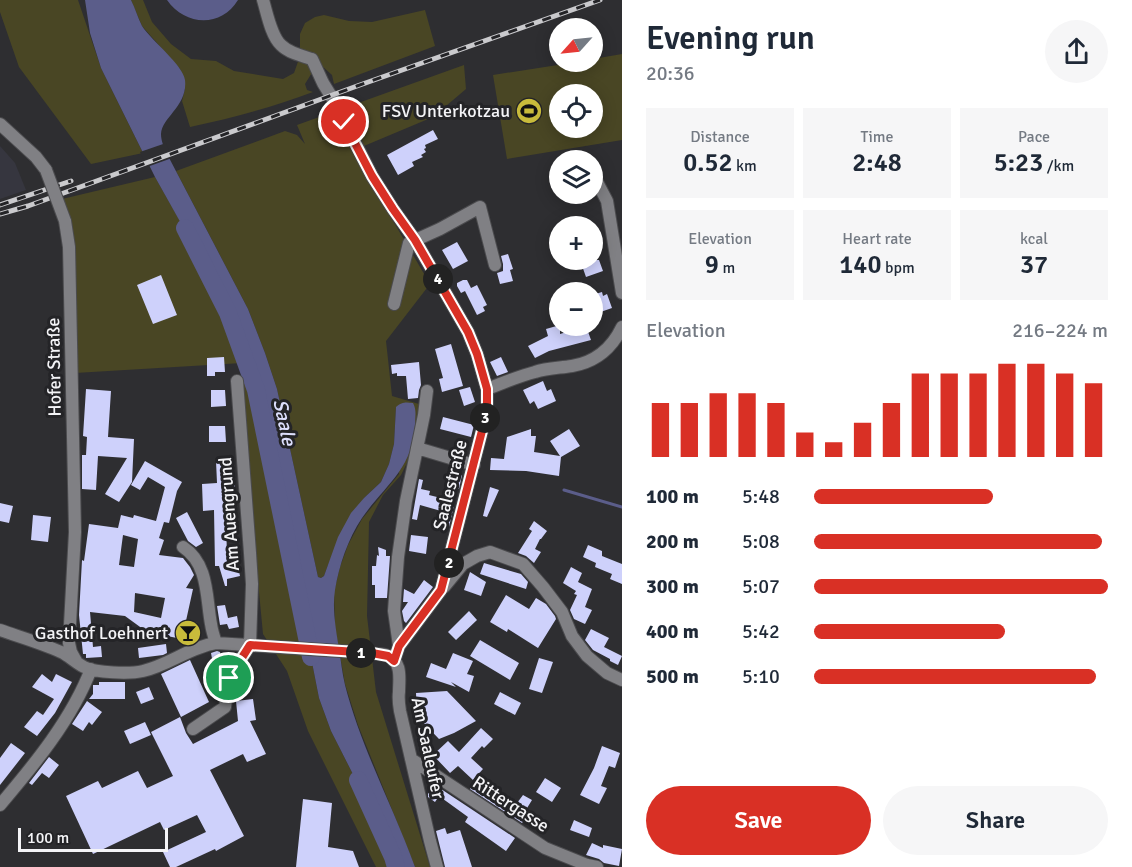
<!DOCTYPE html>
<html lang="en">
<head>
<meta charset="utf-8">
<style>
  :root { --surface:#fff; --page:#f6f6f7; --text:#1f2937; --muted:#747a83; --accent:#d93025 }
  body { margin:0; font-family:Signika,sans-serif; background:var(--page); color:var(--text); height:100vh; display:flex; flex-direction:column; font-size:22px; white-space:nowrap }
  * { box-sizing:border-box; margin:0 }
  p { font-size:20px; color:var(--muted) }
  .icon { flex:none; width:33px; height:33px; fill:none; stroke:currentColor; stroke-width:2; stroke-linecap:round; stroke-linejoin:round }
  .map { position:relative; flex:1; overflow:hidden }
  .panel { display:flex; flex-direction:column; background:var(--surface); width:510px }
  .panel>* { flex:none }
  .needle { width:39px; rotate:243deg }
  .buttons { position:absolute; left:549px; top:18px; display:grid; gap:12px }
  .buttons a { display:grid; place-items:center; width:54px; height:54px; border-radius:50%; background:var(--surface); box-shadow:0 3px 15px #0003; font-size:30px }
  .scale { position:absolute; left:18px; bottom:15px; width:150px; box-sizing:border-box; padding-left:6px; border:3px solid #f4f4f7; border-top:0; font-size:16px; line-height:21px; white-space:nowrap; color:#f4f4f7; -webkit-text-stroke:4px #242427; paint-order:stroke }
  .pin { position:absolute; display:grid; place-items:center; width:51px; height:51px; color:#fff; margin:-26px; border:3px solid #fff; border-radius:50%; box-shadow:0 2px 6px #0007 }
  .km { position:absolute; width:30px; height:30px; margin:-15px; border-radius:50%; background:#222; color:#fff; font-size:16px; line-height:30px; text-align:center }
  .round { display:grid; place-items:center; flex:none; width:63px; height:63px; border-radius:32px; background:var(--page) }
  .headline { display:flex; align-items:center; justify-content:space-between; height:102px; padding:0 24px }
  h1 { font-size:33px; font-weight:600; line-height:45px }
  .figures { display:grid; grid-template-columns:repeat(3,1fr); gap:9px; height:102px; padding:6px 24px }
  .figures div { display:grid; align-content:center; border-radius:0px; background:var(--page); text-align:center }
  .figures b { font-size:26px; font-weight:600 }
  .figures small { font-size:16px; font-weight:400 }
  .figures p { font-size:16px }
  .chart { height:168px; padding:12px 24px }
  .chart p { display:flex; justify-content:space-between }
  .chart svg { width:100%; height:108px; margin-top:6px; stroke:var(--accent); stroke-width:6 }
  .action { display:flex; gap:12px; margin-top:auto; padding:12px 24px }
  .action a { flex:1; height:69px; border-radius:36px; background:var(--accent); color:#fff; font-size:24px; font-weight:600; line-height:69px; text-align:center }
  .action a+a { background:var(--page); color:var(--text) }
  ul { padding:0 24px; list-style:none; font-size:20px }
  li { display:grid; grid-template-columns:96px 72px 1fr; align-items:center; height:45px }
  li i { height:15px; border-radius:8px; background:var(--accent) }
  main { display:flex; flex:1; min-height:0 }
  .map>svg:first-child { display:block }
  .built { fill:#36363f }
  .green { fill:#494624; fill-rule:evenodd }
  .water { fill:#5b5d8a }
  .pier { fill:#2e2e31 }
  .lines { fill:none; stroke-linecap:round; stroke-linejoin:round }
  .stream { stroke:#5b5d8a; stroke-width:3 }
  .river { stroke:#5b5d8a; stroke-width:18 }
  .building { fill:#ced1fb; fill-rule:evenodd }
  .minor-casing { stroke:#4b4b4e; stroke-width:14 }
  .minor { stroke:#808084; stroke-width:12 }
  .rail-casing { stroke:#cacacd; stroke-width:5 }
  .rail { stroke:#242427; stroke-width:3; stroke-dasharray:9; stroke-linecap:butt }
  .minor-bridge-casing { stroke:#4b4b4e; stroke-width:14; stroke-linecap:butt }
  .minor-bridge { stroke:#808084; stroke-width:12 }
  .route-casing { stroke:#fff; stroke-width:12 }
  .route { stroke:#d93025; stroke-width:8 }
  .labels { text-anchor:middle; stroke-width:6; stroke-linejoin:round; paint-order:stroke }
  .poi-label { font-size:18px; fill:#f4f4f7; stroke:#242427; text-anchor:end }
  .street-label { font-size:18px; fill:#f4f4f7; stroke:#242427 }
  .water-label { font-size:20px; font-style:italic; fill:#dddffd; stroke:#242427 }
</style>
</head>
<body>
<main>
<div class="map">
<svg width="622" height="867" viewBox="0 0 622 867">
  <rect width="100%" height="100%" fill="#2e2e31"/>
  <path class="built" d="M0,146L15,163L26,190L0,199Z"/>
  <path class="green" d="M0,0H78L101,68L143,153L91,164L19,67L0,12Z
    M131,0H143L152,22L171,44L191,59L216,61L234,71L283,79L294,73L300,56V34L305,23L315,17L324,15L349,21L372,22L425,10L435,46L334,84L332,75L322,66L313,71L305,84L307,90L313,92C273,107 232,118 190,127L182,101L185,89L180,69L142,26Z
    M622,54V140L507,159L493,75L577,62H592L593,59ZM560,94H592V128H560Z
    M464,65L466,89L433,117L352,151L430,284L386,341L392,396L419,404L416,434L411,455L401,475L383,495L369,522L367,616L376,692L430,867H415L358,725L345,684L335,627L334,592L340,567L348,545L362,519L399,474L396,407L394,444L389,464L381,482L364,498L328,565L324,576L321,578L318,577L277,389L265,353L248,309L176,171L285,131L297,135L305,144L297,125Z
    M155,177C189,238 227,297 250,363C254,375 257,389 261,403L319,698L331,731L394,855L399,867H376L308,731L287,671L263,634L249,487L242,363L75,373L62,199Z"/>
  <path class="water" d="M85,0H131C135,8 138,18 142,26C152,41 183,65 185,80C188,106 162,117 161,134C161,141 164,147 166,152L248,309L265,353L277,389L318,577L321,578L324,576L338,537L351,513L364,498L381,482L389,464L394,444L396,407C402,402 405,402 413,403C417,410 415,418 415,425C413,469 384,486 362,518C348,539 339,565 335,590C332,609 336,630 339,649C341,660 342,673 345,685C361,748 393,806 415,867H399L394,855L331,731L319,698L261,403L250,363L231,316L206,268L155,177L101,68L90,33Z
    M167,0H238C221,28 185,26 167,0Z"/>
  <path class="pier" d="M166,143L172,158L147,167L140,152Z"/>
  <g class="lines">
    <path class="stream" d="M564,490L622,507"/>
    <path class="river" d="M185,228L228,313L256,390L311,657
      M358,780L393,857L396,867"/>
  </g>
  <path class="building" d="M433,130L438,139L425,145L426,148L424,149L426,152L421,155L423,157L412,162L414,166L398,175L387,155Z
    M457,242L468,261L453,269L442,250Z
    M508,254L513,269L510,270L513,281L500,284L497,273L503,271V264L501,256Z
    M580,260H599L603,271L586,277Z
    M161,275L177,315L153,324L137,285Z
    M463,280H467L471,288L467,290L477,285L487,305L483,307L485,311L477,315L465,291L461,293L457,286V283Z
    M602,292L603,296L607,294L612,308L592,315V295Z
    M560,325V334L586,326L591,340L549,351L535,358L528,346L548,336L546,329Z
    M451,344L463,386L442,392L439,379L443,378L435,349Z
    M224,357L225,372H215V376H207V358Z
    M501,357L508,372L497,376L490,362Z
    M419,362L421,385L419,390L418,398L408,399L406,376H397V373L392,374L391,365Z
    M543,381L547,391L551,389L556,401L538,409L534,401L530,404L523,390Z
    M470,387L475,402L464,406L459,390Z
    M86,389L111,391L108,437L134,439L132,482L119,502L105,494L127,458L98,456L96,490L82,489V455H86L87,437L83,436Z
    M211,390H225L226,406L211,407Z
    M443,417L474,425L471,437L440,429Z
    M209,426H225L226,442H209Z
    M531,429V436H536L534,452L560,456L550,441L569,429L580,446L561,457L559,476L526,471L490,470L491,458L504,459L507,437Z
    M232,460L233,484H235V493L226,494L227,570L238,567L240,576L227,579V586H225L219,566H215L214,510L203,511L202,484L217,483L216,461Z
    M145,461L182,482L177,491L169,523L164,522L159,538L164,540L159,555L183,558L190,567L194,575L186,588L193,589L182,639L147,632L125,616L90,612L93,647L101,646L102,657L86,658V654H83L79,615L82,560L84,561L89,524L118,528L121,515L133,518L134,515L156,521L165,487L148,477L140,490L131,485ZM123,535L138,539L134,567L119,565ZM135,593L165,598L161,618L134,612Z
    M450,471L462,475L459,489L446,486Z
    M419,479L423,480L421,489L430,491L429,495L449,500L448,503L454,505L449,527L437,524L441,511L420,505L417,520L412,519Z
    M490,487L499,490L487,517L483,516Z
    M0,503L13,506L9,523L0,521Z
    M187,512L203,543L196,547L188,541L176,518Z
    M33,515L51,517L48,542L31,540Z
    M534,521L547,531L541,539H540L535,549L541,552L534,563L526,556L518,553L532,531L529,529Z
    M411,535L428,537L426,554L409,551Z
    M588,545L602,551V556L622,564V584L610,579L612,574L595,567L596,563L583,557Z
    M378,547L386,550V556H390L387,598H375V585H372V566H376L377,555L379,556Z
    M484,563L521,574L528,582L526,589L480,574Z
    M571,567L582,573L578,582L592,589L585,607L592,610L585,624L574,619L570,610L577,595L574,594L576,591L563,583Z
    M470,572L486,582L481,596L464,590Z
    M424,580L433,587L406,623L404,621L402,611L408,602H403L404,589L414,594Z
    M506,595L529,609L536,598L546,604L555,616L556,619L538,648L508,629L507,632L490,622Z
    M225,605L228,618L237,616L239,627L229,629L227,624L220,625L217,606Z
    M469,611L477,620L456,640L448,632Z
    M591,629L609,638L604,647L622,656L618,665L610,661V659L593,650L585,640Z
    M480,640L519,663L510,680L470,656Z
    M166,644L167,653L163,655L139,658L138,648Z
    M217,651L220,652L223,670L210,673L208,665L213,664L211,653Z
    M453,653L473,661L467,674L474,676L469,692L451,682L456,687L426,677L431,663L446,669Z
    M539,658L553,662L542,693L529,689Z
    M190,660L209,702L181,717L161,674Z
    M42,674L52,682L56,674L72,682L55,713L37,736L24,727L37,711L43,715L54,699L32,687Z
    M99,682H125V699H89L93,694V685H99Z
    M149,687L154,699L141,704L136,692Z
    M447,691L476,721L454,733L439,739L417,716L416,693Z
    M500,692L521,703L515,715L494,704Z
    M253,699L256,720L250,721L266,754L247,762L243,754L210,770L244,836L216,851L215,849L176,867H170L163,852L206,832L197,815L164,830L160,822L93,854L66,796L98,781L102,788L138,771L147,788L173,776L151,732L180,717L186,733L193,744L238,721L236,701Z
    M87,701L102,712L92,725L89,722L83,731L72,724Z
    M145,722L151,735L130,744L124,731Z
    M481,728L493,739L484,748L482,746L471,758L483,769L473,780L458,766L450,773L433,755L448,741L459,752Z
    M11,743L25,753L0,785V758Z
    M602,746L620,753L615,768L609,766L601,786L607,788L599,804L580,795L594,768Z
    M49,757L59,765L49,778L42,773L32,785L29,783Z
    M545,778L561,788L552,802L536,792Z
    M435,785L515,838L506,851L465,822L468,817L439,796L435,802L428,797V794Z
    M494,785L500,789L497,794L514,807L523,795L532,800L524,813L528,815L522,823L470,789L472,786L486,796Z
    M303,799L332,803L328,847L353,851L359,867H296Z
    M574,820L592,828L589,837L570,830Z
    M445,828L447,834L460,830L472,867H445L436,831Z
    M592,843L603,848V845L622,849L619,866L604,863L599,859L586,855Z"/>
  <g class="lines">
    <g class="minor-casing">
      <path id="minor" d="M263,0C267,13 271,36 281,45C289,53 302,56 312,59L323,83L334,101L372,176L393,209L415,240L468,332L477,354L487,389V404L484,423L441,590L399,646L394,661
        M0,124L36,157L46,170
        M596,180L607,201L622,293
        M65,221L69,247L75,532L69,643L71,652L76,661
        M394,304L409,243L440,229L480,207L495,265
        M487,389C503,383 519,376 535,372C547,368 560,368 572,366C595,362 612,348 622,327
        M417,448L474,465
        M183,547C209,564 206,598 211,624C212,631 214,637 216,643
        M444,587L463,564L477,556L490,552L523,564L543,587L562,612L572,636L587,656L607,673L622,680
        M0,630C20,637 41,643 61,652C69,656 76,663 84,667C96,673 130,674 143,671C169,665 190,647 216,643L371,653C376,654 381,654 386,655C403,661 399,679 399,692C398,699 399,705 400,711L430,841L437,867
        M399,646L394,611L398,557L406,501L424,415L427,391
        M193,729L225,707L229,678L250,645L252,584L250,553L237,381
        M411,759L545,848L587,865L597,867
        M0,805C34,765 72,719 91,669"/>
    </g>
    <use href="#minor" class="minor"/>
    <g class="rail-casing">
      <path id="rail" d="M0,205L71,181
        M0,214L28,206L357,86L600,0"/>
    </g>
    <use href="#rail" class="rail"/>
    <g class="minor-bridge-casing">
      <path id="minor-bridge" d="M46,170L65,221"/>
    </g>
    <use href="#minor-bridge" class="minor-bridge"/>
  </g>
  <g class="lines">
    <g class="route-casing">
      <path id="route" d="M229,678L250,645L372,653L388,656L394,661L399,646L441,590L484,423L487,404V389L477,354L468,332L415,240L393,209L372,176L344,122"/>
    </g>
    <use href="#route" class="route"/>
  </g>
  <defs>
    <g id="stadium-disc" transform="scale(1.35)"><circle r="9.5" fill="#c8bb3b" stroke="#242427"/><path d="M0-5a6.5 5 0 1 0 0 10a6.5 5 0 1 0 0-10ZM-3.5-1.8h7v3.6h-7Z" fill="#111"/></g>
    <g id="bar-disc" transform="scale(1.35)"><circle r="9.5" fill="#c8bb3b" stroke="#242427"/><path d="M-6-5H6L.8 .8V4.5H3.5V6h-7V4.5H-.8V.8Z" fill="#111"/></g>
  </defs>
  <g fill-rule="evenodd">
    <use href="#stadium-disc" x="529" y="111"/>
    <use href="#bar-disc" x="188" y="633"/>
  </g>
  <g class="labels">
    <g class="poi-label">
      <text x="510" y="117">FSV Unterkotzau</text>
      <text x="168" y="639">Gasthof Loehnert</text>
    </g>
    <g class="street-label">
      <text transform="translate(54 367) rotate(-91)" y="6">Hofer Straße</text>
      <text transform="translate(450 485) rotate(-76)" y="6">Saalestraße</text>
      <text transform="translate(229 514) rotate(-94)" y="6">Am Auengrund</text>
      <text transform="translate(428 748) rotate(78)" y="6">Am Saaleufer</text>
      <text transform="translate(511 804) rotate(33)" y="6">Rittergasse</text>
    </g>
    <g class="water-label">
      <text transform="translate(285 422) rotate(78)" y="7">Saale</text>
    </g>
  </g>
</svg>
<div class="buttons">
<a><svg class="needle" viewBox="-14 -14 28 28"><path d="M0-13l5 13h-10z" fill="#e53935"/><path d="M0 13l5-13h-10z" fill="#747a83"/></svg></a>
<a><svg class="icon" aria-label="locate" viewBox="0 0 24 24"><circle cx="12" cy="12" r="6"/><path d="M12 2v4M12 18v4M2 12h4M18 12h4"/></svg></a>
<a><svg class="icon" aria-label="layers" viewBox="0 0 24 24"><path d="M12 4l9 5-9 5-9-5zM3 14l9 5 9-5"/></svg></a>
<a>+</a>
<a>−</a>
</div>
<div class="scale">100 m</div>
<div class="pin" style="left:229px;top:678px;background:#1e9e55"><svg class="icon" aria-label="arrive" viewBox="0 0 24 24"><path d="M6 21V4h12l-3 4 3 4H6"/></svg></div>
<div class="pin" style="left:344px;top:122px;background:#d93025"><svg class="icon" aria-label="check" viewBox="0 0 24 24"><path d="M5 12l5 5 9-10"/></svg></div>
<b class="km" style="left:361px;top:653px">1</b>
<b class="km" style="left:449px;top:563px">2</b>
<b class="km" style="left:485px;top:418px">3</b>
<b class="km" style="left:438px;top:279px">4</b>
</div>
<section class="panel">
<div class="headline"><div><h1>Evening run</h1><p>20:36</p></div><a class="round"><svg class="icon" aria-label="share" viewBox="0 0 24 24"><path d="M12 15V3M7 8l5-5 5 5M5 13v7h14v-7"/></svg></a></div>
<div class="figures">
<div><p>Distance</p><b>0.52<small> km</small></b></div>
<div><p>Time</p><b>2:48</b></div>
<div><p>Pace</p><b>5:23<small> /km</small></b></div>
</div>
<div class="figures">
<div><p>Elevation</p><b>9<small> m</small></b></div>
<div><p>Heart rate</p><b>140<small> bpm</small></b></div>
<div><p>kcal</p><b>37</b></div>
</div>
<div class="chart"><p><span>Elevation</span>216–224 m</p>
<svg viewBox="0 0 160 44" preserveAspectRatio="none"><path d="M5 44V22M15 44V22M25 44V18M35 44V18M45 44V22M55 44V34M65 44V38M75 44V30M85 44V22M95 44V10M105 44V10M115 44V10M125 44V6M135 44V6M145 44V10M155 44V14"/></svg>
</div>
<ul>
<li><b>100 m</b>5:48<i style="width:61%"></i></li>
<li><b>200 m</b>5:08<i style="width:98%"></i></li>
<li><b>300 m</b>5:07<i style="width:100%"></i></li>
<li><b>400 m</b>5:42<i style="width:65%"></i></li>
<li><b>500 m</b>5:10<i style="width:96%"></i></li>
</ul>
<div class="action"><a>Save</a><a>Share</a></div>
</section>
</main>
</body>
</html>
